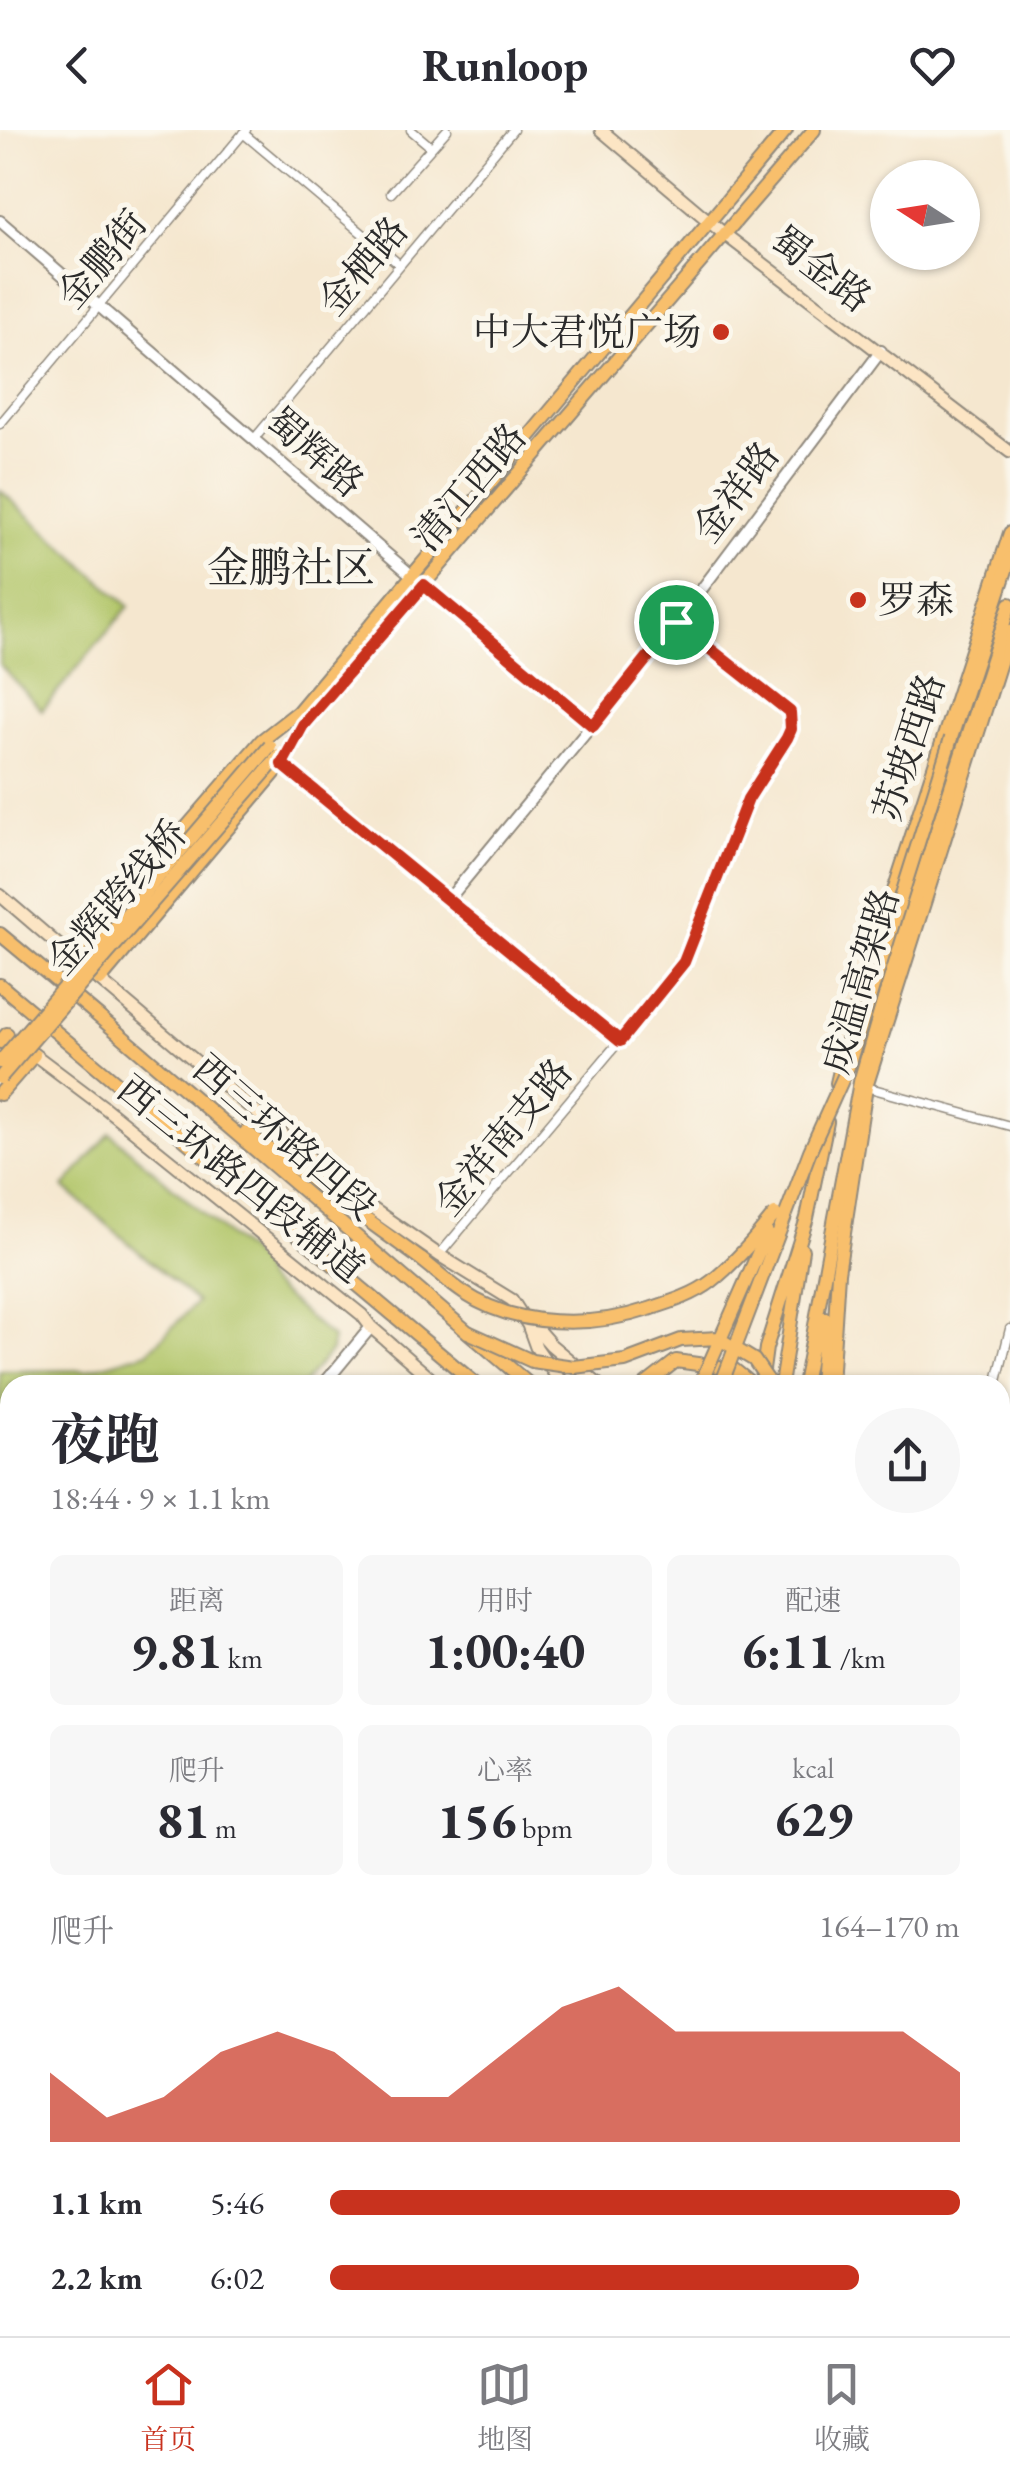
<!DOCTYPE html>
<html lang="zh">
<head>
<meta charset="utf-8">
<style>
  :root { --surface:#fff; --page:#f7f7f7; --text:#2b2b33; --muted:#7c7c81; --line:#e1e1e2; --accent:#c8321e }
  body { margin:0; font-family:"EB Garamond","Noto Serif SC",serif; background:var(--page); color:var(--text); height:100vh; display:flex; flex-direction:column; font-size:38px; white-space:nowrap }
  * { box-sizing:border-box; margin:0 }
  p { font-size:32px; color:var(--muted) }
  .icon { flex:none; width:55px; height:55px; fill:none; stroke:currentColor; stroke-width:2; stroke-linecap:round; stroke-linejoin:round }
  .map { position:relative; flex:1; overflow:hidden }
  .side { position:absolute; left:0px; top:1245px; width:1010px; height:962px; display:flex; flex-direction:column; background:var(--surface); border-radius:30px 30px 0 0; box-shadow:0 2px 8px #0004 }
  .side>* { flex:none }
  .needle { width:65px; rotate:282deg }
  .fabs { position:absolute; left:870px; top:30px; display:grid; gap:20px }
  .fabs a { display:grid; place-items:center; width:110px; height:110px; border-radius:50%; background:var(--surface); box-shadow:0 2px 8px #0004; font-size:50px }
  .pin { position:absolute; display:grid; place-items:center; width:85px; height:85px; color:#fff; margin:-42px; border:5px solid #fff; border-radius:50%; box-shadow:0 2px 10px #0007 }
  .round { display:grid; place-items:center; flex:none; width:105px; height:105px; border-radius:52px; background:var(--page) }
  .head { display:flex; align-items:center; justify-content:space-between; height:170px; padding:0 50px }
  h1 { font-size:55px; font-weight:700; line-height:75px }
  .metrics { display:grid; grid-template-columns:repeat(3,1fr); gap:15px; height:170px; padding:10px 50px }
  .metrics div { display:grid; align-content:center; border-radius:15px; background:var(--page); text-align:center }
  .metrics b { font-size:50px; font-weight:700 }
  .metrics small { font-size:28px; font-weight:400 }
  .metrics p { font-size:28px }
  .chart { height:280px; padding:20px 50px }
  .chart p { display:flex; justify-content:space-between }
  .chart svg { width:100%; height:180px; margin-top:10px; fill:var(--accent); opacity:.7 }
  ul { padding:0 50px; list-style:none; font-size:32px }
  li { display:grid; grid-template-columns:160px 120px 1fr; align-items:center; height:75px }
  li i { height:25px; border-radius:12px; background:var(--accent) }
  header { display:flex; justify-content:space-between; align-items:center; height:130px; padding:0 50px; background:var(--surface); font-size:45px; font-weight:700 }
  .menu { display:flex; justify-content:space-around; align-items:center; height:140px; border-top:2px solid var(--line); background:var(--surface); font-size:28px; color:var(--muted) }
  .menu a { display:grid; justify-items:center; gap:5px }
  .menu .active { color:var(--accent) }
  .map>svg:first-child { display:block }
  .green { fill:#b2c66a; stroke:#6e784a; stroke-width:2.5 }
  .water { fill:#58afd5; stroke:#426d80; stroke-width:2.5 }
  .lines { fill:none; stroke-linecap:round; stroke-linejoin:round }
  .minor-casing { stroke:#90897d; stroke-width:11 }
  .tertiary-casing { stroke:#90897d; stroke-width:14 }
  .secondary-casing { stroke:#90897d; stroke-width:15 }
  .primary-casing { stroke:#90897d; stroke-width:16 }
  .trunk-casing { stroke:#90897d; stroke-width:16 }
  .minor { stroke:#fff; stroke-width:8 }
  .tertiary { stroke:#fff; stroke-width:10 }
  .secondary { stroke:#fce5c4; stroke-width:11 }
  .primary { stroke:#f8bf6c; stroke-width:12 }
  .trunk { stroke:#f8bf6c; stroke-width:12 }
  .primary-bridge-casing { stroke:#90897d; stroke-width:16; stroke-linecap:butt }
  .trunk-bridge-casing { stroke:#90897d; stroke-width:16; stroke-linecap:butt }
  .primary-bridge { stroke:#f8bf6c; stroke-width:12 }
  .trunk-bridge { stroke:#f8bf6c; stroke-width:12 }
  .route-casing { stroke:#fff; stroke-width:20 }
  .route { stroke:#c8321e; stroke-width:12 }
  .poi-dot { fill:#c8321e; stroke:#fbf7ec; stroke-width:4 }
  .labels { text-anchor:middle; stroke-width:10; stroke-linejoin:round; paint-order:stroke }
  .street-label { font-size:38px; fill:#2b2b2b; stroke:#fbf7ec }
  .poi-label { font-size:38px; fill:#2b2b2b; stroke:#fbf7ec; text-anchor:end }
  .quarter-label { font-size:42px; fill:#2b2b2b; stroke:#fbf7ec }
</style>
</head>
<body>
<header><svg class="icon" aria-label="back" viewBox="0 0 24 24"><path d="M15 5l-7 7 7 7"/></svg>Runloop<svg class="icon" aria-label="heart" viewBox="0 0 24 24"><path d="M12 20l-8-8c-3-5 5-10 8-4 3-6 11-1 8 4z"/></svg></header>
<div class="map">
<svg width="1010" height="2206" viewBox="0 0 1010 2206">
  <rect width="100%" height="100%" fill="#fbf7ec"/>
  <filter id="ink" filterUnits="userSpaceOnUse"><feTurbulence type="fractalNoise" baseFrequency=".01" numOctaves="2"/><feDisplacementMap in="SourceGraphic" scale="20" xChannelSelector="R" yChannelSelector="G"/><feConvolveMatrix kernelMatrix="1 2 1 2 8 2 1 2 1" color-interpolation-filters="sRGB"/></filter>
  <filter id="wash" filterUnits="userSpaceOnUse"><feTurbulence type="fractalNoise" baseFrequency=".0048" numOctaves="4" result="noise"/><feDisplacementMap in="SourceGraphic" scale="40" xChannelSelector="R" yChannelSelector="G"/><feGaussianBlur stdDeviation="2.25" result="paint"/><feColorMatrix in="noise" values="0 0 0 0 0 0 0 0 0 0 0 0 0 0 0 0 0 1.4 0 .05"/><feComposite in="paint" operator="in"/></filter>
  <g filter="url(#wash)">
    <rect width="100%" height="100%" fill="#f5e7cf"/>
    <path class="green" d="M0,360L129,476L42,580L0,535Z
      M110,1003L260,1133L265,1150L332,1208L331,1221L302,1255H10V1383L0,1393V1241L87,1240L148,1222L197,1172L64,1057Z
      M1000,1497L1010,1505V1587L1000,1578Z"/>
    <path class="water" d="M1000,1830L1010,1831V1875L1000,1873Z
      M474,2198H534L531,2206H471Z"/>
  </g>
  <g filter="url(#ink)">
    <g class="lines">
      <g class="minor-casing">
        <path id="minor" d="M411,0L431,17
          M243,3L400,135
          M391,63L447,0
          M0,294L246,0
          M255,308L513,0
          M424,455L593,596
          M282,634L620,911
          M866,957L1010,996
          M439,1125L676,844L684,832L748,669L791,599L789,582L783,574L677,492
          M996,1255L1010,1199
          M1000,1365L1010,1391
          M0,1617L10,1626
          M0,1932L10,1933
          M633,2198L674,2206
          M119,2206L120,2198
          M559,2206L563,2198"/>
      </g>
      <g class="tertiary-casing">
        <path id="tertiary" d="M0,91L416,449
          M448,770L677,492L881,221
          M323,1255L371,1197
          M0,1643L10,1630"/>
      </g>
      <g class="secondary-casing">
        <path id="secondary" d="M601,0L723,103L1010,322
          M0,765L78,832
          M96,847L360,1070L439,1125L512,1170L528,1195L536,1217L556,1246L568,1255
          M27,919L104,977L362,1185L371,1197L438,1255
          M529,1190L551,1215L599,1255
          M1000,1607L1010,1615
          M1000,1729L1010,1737"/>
      </g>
      <g class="primary-casing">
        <path id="primary" d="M74,828L262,610L298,582L786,0
          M100,850L282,634L303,595L814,0
          M0,912L7,904
          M837,953L852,890L1010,403
          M0,964L34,925
          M761,1255L766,1218L807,1088L827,992
          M781,1255L802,1120
          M831,1255L838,1143L866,957L1010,501
          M570,2198V2206
          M615,2206L620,2198"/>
      </g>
      <g class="trunk-casing">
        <path id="trunk" d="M951,608L1010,428
          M0,804C179,952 353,1105 530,1255
          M0,855L477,1255
          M246,1002L422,1130
          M645,1255L676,1231L733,1239L753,1255
          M804,1255L860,952L898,820L1010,474
          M820,1255L825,1188
          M1000,1643L1010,1654
          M1000,1693L1010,1702
          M581,2206L583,2198
          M598,2206L601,2198"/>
      </g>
      <use href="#minor" class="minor"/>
      <use href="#tertiary" class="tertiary"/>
      <use href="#secondary" class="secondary"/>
      <use href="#primary" class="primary"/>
      <use href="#trunk" class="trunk"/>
      <g class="primary-bridge-casing">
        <path id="primary-bridge" d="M0,932L270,616
          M0,948L279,626"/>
      </g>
      <g class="trunk-bridge-casing">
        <path id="trunk-bridge" d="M422,1130C436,1141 449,1153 464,1163C517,1198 591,1198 649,1179C671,1172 694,1165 712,1151C736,1132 756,1108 775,1084
          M468,1202L532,1231L574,1237L625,1231L681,1210L718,1208L754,1230L771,1255
          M700,1255L767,1103
          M721,1255L810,1021L848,937L951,608"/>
      </g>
      <use href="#primary-bridge" class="primary-bridge"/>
      <use href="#trunk-bridge" class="trunk-bridge"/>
    </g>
  </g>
  <g class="lines" filter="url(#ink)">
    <g class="route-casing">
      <path id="route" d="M424,455L593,596L676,492L790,582L791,599L787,608L748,669L684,832L620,911L282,634L303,595Z"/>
    </g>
    <use href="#route" class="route"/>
  </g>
  <g class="poi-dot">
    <circle cx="721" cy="202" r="10"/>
    <circle cx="858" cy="470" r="10"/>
  </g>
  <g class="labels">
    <g class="street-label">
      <text transform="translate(102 129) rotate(-50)" y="13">金鹏街</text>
      <text transform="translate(363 136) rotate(-50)" y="13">金栖路</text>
      <text transform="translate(821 139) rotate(37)" y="13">蜀金路</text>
      <text transform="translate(315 322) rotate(41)" y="13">蜀辉路</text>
      <text transform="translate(469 357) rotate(-50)" y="13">清江西路</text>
      <text transform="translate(736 362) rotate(-53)" y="13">金祥路</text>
      <text transform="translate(909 617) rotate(-72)" y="13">苏坡西路</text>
      <text transform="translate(117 767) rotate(-49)" y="13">金辉跨线桥</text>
      <text transform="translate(860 851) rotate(-74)" y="13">成温高架路</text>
      <text transform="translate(285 1007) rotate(41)" y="13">西三环路四段</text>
      <text transform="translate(503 1007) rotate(-50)" y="13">金祥南支路</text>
      <text transform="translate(241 1049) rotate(39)" y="13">西三环路四段辅道</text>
    </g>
    <g class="poi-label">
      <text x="701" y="215">中大君悦广场</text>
      <text x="878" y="483" text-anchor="start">罗森</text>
    </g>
    <g class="quarter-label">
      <text x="291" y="452">金鹏社区</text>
    </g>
  </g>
</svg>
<div class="fabs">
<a><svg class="needle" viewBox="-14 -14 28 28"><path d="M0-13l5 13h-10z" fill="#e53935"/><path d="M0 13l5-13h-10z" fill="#7c7c81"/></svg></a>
</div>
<div class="pin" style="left:676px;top:492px;background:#1e9e55"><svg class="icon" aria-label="arrive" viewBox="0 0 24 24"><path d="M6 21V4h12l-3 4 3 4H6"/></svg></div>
<section class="side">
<div class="head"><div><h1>夜跑</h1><p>18:44 · 9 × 1.1 km</p></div><a class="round"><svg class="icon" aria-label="share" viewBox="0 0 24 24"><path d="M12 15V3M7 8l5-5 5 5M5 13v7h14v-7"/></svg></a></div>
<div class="metrics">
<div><p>距离</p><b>9.81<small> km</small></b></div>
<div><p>用时</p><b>1:00:40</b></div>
<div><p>配速</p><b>6:11<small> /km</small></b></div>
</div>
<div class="metrics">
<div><p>爬升</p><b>81<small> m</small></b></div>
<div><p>心率</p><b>156<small> bpm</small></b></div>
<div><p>kcal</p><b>629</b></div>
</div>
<div class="chart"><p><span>爬升</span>164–170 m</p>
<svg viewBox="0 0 160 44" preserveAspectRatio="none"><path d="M0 44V27L10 38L20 33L30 22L40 17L50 22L60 33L70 33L80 22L90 11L100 6L110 17L120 17L130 17L140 17L150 17L160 27V44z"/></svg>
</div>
<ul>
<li><b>1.1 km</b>5:46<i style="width:100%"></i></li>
<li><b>2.2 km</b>6:02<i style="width:84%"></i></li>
</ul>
</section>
</div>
<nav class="menu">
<a class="active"><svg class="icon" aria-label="home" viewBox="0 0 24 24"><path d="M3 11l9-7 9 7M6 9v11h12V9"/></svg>首页</a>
<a><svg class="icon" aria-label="map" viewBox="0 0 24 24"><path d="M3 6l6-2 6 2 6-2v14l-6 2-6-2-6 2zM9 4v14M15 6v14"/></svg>地图</a>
<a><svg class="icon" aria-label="saved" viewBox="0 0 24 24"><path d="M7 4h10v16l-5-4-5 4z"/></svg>收藏</a>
</nav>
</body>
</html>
